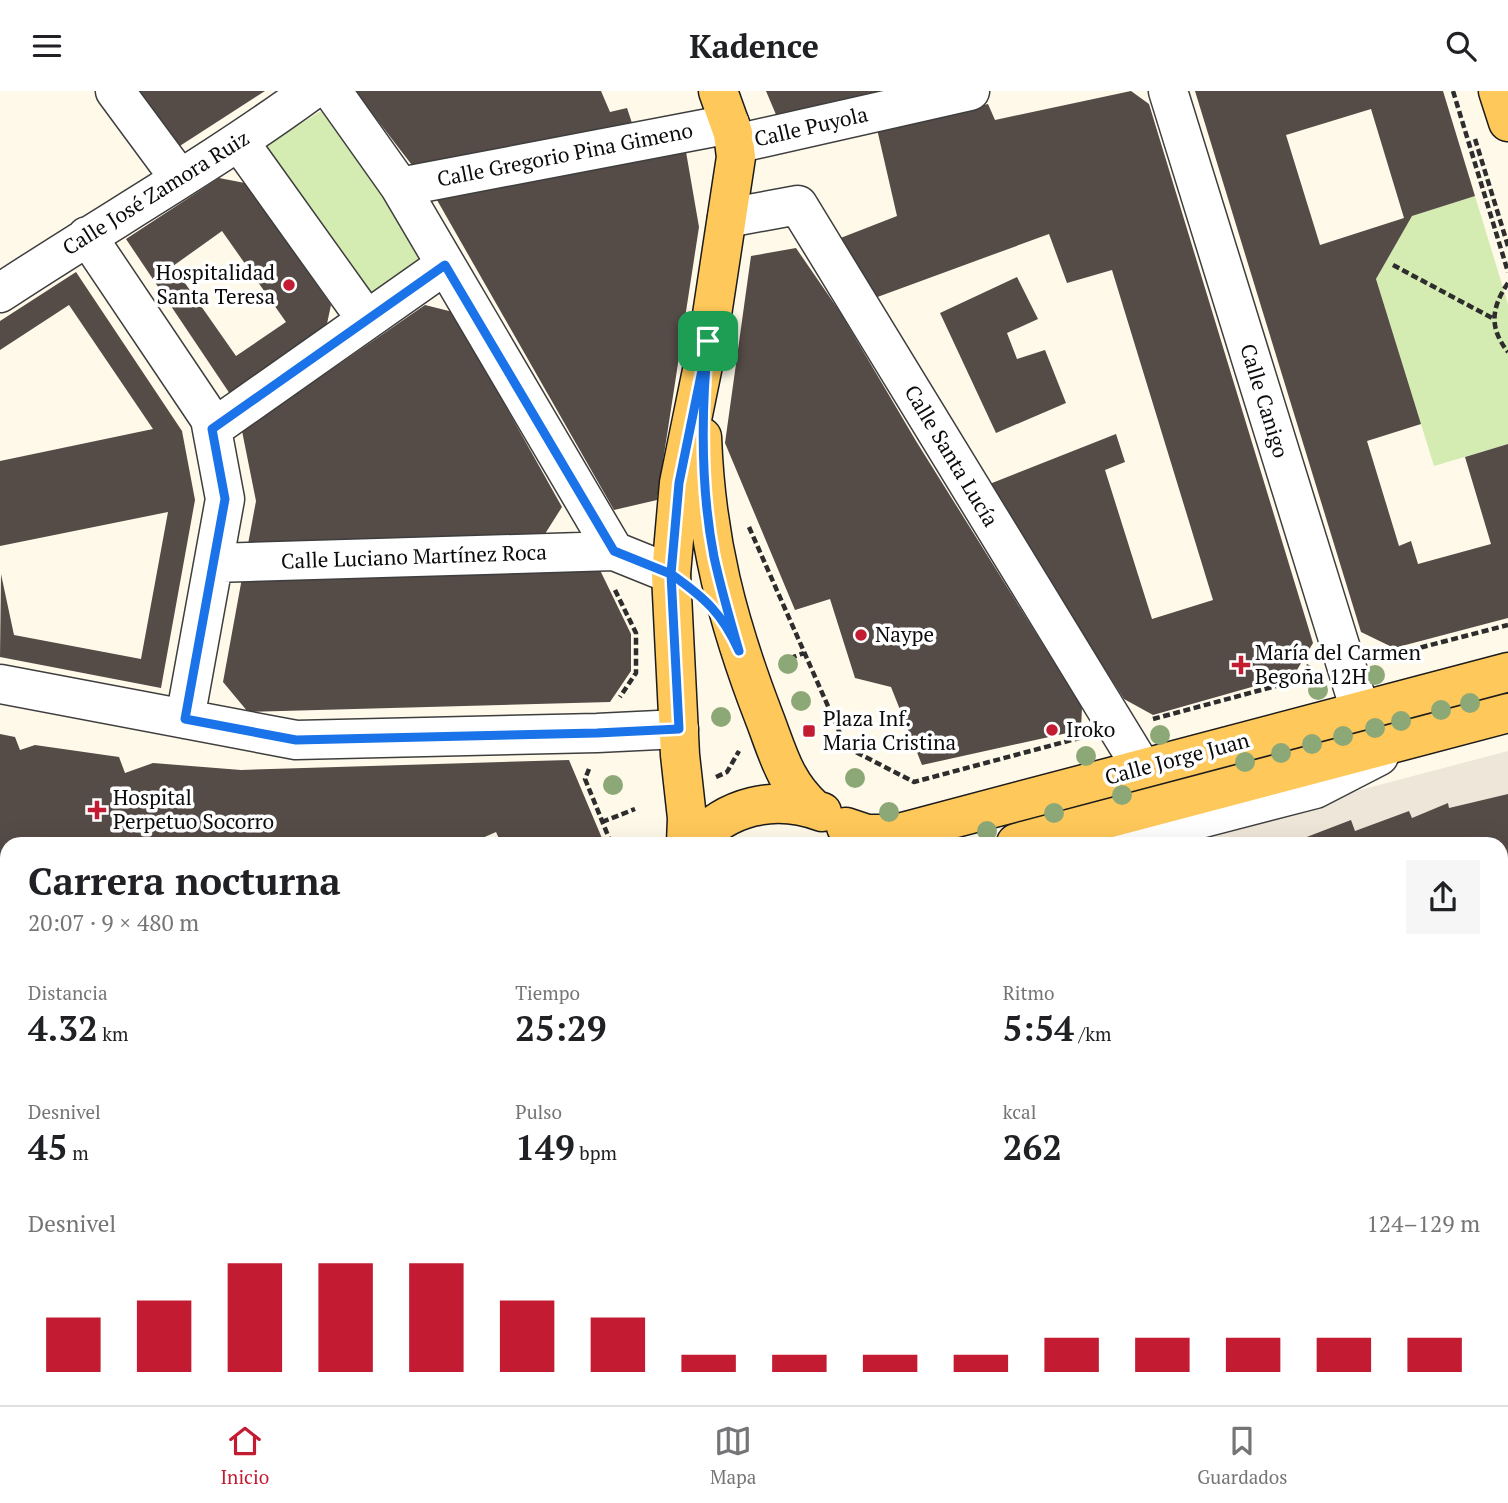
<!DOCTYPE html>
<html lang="es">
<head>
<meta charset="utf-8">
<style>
  :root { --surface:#fff; --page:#f6f6f6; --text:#202124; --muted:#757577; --line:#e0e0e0; --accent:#c31c32 }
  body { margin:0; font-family:"PT Serif",serif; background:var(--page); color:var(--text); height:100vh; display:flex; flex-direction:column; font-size:26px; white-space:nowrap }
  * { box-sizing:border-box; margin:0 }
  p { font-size:23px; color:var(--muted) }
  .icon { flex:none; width:38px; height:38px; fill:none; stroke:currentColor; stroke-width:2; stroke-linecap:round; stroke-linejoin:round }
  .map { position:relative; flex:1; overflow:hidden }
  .panel { position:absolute; left:0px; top:746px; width:1508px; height:569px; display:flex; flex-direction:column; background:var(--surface); border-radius:21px 21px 0 0; box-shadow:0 7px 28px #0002 }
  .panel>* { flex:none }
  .pin { position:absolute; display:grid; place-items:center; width:60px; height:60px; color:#fff; margin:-30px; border-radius:14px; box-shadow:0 4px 10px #0006 }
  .round { display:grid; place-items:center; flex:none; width:74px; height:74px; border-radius:0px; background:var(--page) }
  .summary { display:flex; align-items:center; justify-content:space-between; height:119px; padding:0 28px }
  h1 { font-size:38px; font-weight:600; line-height:52px }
  .figures { display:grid; grid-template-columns:repeat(3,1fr); gap:10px; height:119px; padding:7px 28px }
  .figures div { display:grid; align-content:center }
  .figures b { font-size:35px; font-weight:600 }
  .figures small { font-size:19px; font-weight:400 }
  .figures p { font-size:19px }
  .chart { height:196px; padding:14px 28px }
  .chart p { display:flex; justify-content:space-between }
  .chart svg { width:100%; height:126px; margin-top:7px; stroke:var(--accent); stroke-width:6 }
  header { display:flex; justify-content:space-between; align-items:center; height:91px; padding:0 28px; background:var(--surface); font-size:32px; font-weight:600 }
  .dock { display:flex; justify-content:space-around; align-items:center; height:98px; border-top:2px solid var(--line); background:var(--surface); font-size:19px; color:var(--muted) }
  .dock a { display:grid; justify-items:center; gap:4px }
  .dock .on { color:var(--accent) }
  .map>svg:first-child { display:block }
  .green { fill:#d4ebb1 }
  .plaza { fill:#eee7d9 }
  .building { fill:#554b47; fill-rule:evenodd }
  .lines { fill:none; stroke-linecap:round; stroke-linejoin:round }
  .minor-casing { stroke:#3e3e3e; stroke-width:41 }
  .major-casing { stroke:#1c1c1c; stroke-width:41 }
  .path { stroke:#2d2d2d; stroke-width:4.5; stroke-dasharray:7 3.5; stroke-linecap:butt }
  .minor { stroke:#fff; stroke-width:38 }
  .major { stroke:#ffc85a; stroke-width:38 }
  .tree { fill:#8da877 }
  .route-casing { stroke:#fff; stroke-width:14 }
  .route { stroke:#1a73e8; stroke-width:9 }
  .poi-dot { fill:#c31c32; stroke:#fff; stroke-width:2.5 }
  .labels { text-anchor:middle; stroke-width:7; stroke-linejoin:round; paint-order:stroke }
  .street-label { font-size:21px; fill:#0b0b0b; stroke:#fff }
  .poi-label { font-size:21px; fill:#0b0b0b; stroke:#fff; text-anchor:start }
</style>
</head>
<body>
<header><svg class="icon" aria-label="menu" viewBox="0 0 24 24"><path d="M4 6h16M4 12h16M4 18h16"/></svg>Kadence<svg class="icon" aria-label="search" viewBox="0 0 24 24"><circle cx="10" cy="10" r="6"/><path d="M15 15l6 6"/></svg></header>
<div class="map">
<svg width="1508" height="1314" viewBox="0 0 1508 1314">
  <rect width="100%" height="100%" fill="#fff9ea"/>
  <path class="green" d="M327,16L432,168L372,210L266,55Z
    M1475,105L1508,213V353L1434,375L1376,188L1412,125Z
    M7,1205V1307H188L191,1314H0V1208Z
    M903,1307H1042L1044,1314H905Z"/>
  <path class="plaza" d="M1508,660V703L1449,717L1447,713L1412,727L1409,720L1355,740L1351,730L1290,752H1167L1171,749Z"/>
  <path class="building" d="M130,0H265L172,60Z
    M355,0H601L610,21L627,17L634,38L415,78Z
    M766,0H885L777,26Z
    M1131,0L1149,13L1313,552L1294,584L1153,624L1124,608L987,394L1116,343L1125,371L1105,379L1152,528L1213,509L1112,179L1067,192L1049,143L872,208L838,148L897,125L877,38L988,13L995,29Z
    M1195,0H1443L1475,105L1412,125L1376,188L1421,333L1367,350L1399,455L1411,450L1418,473L1491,453L1465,366L1508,353V527L1394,557L1361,541ZM1371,18L1404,127L1320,154L1286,44Z
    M685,55L699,136L657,409L614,419L433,102Z
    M219,87L245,92L331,214L325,242L232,306L126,148ZM222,140L286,231L236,265L173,175Z
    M796,157L840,221L916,350L1082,616L1081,639L922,674L891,596L855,587L830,508L795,519L725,352L751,165Z
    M76,181L182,340L195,409L161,597L0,566L1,483L14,544L141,568L168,421L0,455V370L153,338L69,214L0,259V230Z
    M1017,186L1038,228L1007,242L1017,268L1045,259L1066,312L996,342L940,222Z
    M425,214L453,221L562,416L543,446L248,453L256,410L242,340Z
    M599,477L631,543V580L610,611L248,621L223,591L242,487Z
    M0,643L15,646L20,659L35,654L119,666L125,682L153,672L241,679L569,669L604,752H501L496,741L471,752H7V824L0,806Z
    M1508,703V1137L1502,1139V752H1291L1351,729L1355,740L1409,720L1412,727L1448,712L1449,717Z
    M0,1018L7,1021V1120L0,1130Z
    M1508,1246V1304L1502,1305V1247Z
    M365,1307H407V1309L413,1307H477L480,1314H347Z
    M562,1307H785L788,1314H564Z
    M1273,1307H1491V1308L1469,1314H1251Z"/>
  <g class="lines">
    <g class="minor-casing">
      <path id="minor" d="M115,0L180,88
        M332,0L400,96L614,460
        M1168,0L1360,619
        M240,52L366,228
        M735,53L970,0
        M400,96L730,33
        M727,127L798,114L1142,677
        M87,145L210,328L225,408L185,628
        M0,202C103,134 211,73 311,0
        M212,338L445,174
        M214,472L614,460L671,483
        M0,593L296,649L597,642L679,638
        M1121,752L1130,746L1315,698L1379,665
        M0,901L7,912
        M1502,1206L1508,1204
        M213,1307L216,1314
        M1110,1314L1125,1307"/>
    </g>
    <g class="major-casing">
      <path id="major" d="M1498,0L1508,31
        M702,346C706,449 727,530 764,626C778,662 784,691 814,718
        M846,736L867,743H895L1508,581
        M686,752L687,727L680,664L671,483L679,392L708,250L736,66L733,42L718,0
        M694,752C727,715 774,703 822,721
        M1016,752L1508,622
        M0,938L7,942
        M0,988L7,992
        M903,1307L905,1314
        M1042,1307L1044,1314"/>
    </g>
    <path class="path" d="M1453,0L1508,181
      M1475,48L1508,155
      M1393,174L1494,228
      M1508,192C1491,217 1489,237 1508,261
      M749,436L846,656L914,691L1083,646
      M615,499L636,542V582L620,606
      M1380,567L1508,534
      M780,571L804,562
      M1153,628L1302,588L1309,574
      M589,678L585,688L611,752
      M716,686L727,681L739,660
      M602,731L635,718
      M838,1307L840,1314
      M975,1307L978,1314
      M1164,1314L1190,1307"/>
    <use href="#minor" class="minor"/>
    <use href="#major" class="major"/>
  </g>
  <g class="tree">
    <circle cx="788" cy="573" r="10"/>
    <circle cx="1375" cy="584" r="10"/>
    <circle cx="1318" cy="599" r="10"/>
    <circle cx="801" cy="610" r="10"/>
    <circle cx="1470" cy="612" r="10"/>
    <circle cx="1441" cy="619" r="10"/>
    <circle cx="721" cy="626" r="10"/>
    <circle cx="1401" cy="630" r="10"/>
    <circle cx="1375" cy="637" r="10"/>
    <circle cx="1160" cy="644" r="10"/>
    <circle cx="1343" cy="645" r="10"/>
    <circle cx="1312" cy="653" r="10"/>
    <circle cx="1281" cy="662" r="10"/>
    <circle cx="1086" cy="665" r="10"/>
    <circle cx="1245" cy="671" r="10"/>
    <circle cx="855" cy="687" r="10"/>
    <circle cx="613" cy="694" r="10"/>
    <circle cx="1122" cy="704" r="10"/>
    <circle cx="889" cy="721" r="10"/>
    <circle cx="1054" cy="722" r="10"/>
    <circle cx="987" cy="740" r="10"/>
  </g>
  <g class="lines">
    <g class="route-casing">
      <path id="route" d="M708,250L679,392L671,483L614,460L445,174L212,338L225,408L185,628L296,649L597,642L679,638L671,483C705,507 722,522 739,560C730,529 721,498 714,466C700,394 701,322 708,250"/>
    </g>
    <use href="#route" class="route"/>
  </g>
  <g class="poi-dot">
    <circle cx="289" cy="194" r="7"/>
    <circle cx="861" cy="544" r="7"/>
    <path d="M1237.5 563.5h7v7h7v7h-7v7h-7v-7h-7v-7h7z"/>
    <circle cx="1052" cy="639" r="7"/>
    <rect x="802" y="633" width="14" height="14" rx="3.5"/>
    <path d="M93.5 708.5h7v7h7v7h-7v7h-7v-7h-7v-7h7z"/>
  </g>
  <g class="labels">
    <g class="street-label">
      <text transform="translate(811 36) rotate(-13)" y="7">Calle Puyola</text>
      <text transform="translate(565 64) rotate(-11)" y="7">Calle Gregorio Pina Gimeno</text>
      <text transform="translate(156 102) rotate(-32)" y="7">Calle José Zamora Ruiz</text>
      <text transform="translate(1264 310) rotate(73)" y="7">Calle Canigo</text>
      <text transform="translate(951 365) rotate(59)" y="7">Calle Santa Lucía</text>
      <text transform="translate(414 466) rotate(-2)" y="7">Calle Luciano Martínez Roca</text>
      <text transform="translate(1177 668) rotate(-15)" y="7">Calle Jorge Juan</text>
    </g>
    <g class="poi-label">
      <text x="275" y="189" text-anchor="end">Hospitalidad<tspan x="275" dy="24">Santa Teresa</tspan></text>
      <text x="875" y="551">Naype</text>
      <text x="1255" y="569">María del Carmen<tspan x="1255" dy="24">Begoña 12H</tspan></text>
      <text x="823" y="635">Plaza Inf.<tspan x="823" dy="24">Maria Cristina</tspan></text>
      <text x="1066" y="646">Iroko</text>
      <text x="113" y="714">Hospital<tspan x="113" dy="24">Perpetuo Socorro</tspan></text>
    </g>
  </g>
</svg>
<div class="pin" style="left:708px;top:250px;background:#1e9e55"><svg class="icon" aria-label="arrive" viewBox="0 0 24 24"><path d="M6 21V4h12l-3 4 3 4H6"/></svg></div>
<section class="panel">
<div class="summary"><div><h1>Carrera nocturna</h1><p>20:07 · 9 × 480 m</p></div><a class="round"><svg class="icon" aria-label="share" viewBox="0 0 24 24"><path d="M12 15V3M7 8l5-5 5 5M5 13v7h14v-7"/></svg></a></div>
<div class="figures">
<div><p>Distancia</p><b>4.32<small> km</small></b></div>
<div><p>Tiempo</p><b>25:29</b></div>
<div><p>Ritmo</p><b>5:54<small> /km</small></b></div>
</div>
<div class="figures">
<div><p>Desnivel</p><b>45<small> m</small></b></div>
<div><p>Pulso</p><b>149<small> bpm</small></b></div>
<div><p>kcal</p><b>262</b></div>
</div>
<div class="chart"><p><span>Desnivel</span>124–129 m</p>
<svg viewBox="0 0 160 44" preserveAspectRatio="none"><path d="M5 44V25M15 44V19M25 44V6M35 44V6M45 44V6M55 44V19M65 44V25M75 44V38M85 44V38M95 44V38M105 44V38M115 44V32M125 44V32M135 44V32M145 44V32M155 44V32"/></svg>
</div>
</section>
</div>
<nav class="dock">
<a class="on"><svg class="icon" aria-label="home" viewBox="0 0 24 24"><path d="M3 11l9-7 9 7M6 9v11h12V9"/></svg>Inicio</a>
<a><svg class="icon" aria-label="map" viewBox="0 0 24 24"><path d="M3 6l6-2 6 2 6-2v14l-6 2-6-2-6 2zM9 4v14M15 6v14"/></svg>Mapa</a>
<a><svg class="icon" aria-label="saved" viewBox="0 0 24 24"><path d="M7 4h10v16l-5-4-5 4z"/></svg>Guardados</a>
</nav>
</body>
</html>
